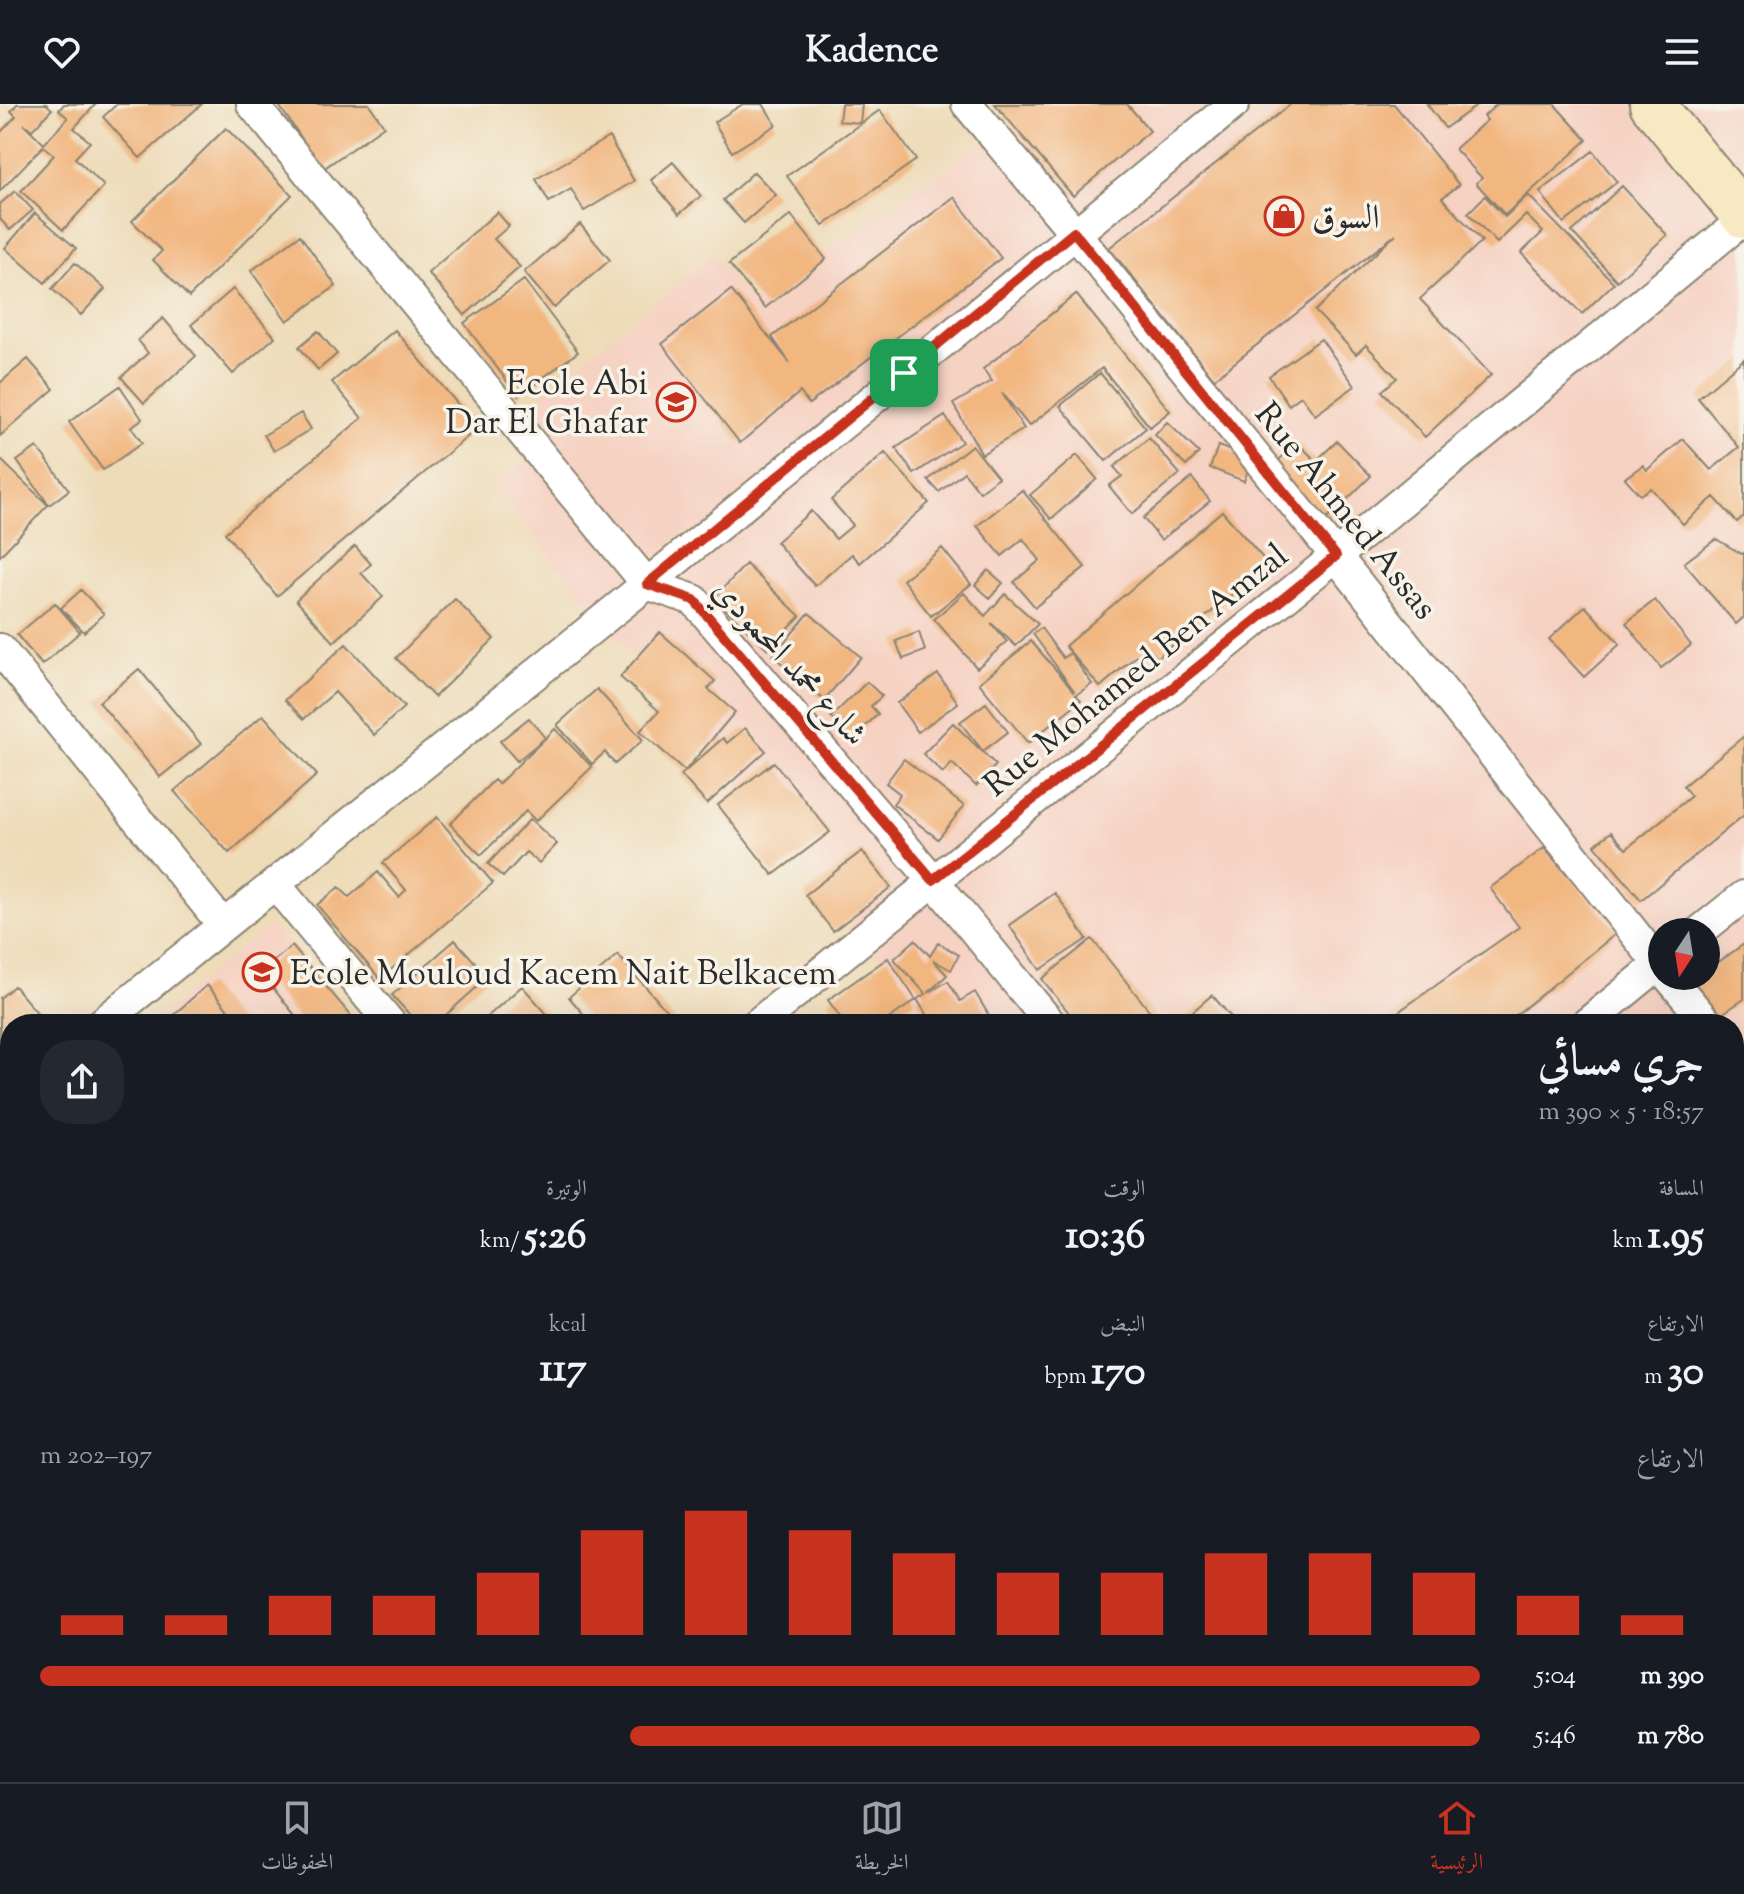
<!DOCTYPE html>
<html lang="ar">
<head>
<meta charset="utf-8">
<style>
  :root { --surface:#171b24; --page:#242831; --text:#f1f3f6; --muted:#9ea1a6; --line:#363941; --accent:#c8321e }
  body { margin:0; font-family:"Sorts Mill Goudy",Amiri,serif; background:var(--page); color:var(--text); direction:rtl; height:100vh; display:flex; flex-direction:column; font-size:30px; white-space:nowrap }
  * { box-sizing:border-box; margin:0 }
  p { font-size:26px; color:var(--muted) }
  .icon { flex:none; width:44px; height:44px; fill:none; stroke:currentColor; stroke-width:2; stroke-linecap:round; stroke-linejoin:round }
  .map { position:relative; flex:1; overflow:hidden; direction:ltr }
  .details { position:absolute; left:0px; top:910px; width:1744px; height:768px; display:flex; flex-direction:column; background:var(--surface); border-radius:32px 32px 0 0; box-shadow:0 8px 32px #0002; direction:rtl }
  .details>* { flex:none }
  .needle { width:52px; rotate:192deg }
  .controls { position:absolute; left:1648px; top:814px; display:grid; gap:16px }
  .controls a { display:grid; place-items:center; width:72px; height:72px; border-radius:50%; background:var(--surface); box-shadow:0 8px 32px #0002; font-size:40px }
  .pin { position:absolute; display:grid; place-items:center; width:68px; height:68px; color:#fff; margin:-34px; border-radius:16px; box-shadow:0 4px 12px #0006 }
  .round { display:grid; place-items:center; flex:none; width:84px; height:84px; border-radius:32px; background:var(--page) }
  .head { display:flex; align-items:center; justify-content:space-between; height:136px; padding:0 40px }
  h1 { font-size:44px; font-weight:700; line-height:60px }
  .figures { display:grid; grid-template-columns:repeat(3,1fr); gap:12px; height:136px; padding:8px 40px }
  .figures div { display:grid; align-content:center }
  .figures b { font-size:40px; font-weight:700 }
  .figures small { font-size:22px; font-weight:400 }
  .figures p { font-size:22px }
  .chart { height:224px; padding:16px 40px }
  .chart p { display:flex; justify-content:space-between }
  .chart svg { width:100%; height:144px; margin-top:8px; stroke:var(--accent); stroke-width:6 }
  ul { padding:0 40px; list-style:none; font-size:26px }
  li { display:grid; grid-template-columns:128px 96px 1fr; align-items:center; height:60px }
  li i { height:20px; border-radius:10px; background:var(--accent) }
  header { display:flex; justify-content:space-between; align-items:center; height:104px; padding:0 40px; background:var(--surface); font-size:36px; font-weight:700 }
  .menu { display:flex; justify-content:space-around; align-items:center; height:112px; border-top:2px solid var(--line); background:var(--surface); font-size:22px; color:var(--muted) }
  .menu a { display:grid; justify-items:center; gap:4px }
  .menu .current { color:var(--accent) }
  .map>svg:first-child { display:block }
  .built { fill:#f6d2c3; fill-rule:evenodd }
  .building { fill:#f2b67f }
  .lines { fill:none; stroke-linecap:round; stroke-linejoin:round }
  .street-casing { stroke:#8c8472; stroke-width:34 }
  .secondary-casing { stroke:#8c8472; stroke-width:48 }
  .street { stroke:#fff; stroke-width:30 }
  .secondary { stroke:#f7e9c3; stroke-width:44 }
  .route-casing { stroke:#fff; stroke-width:16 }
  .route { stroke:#c8321e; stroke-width:10 }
  .labels { text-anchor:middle; stroke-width:7; stroke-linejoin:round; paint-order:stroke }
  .poi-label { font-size:34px; fill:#2b2b2b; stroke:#f7f3e8; text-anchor:start }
  .street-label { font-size:34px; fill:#2b2b2b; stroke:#f7f3e8 }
</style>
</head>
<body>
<header><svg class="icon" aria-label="menu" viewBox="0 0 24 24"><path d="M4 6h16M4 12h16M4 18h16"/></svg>Kadence<svg class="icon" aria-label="heart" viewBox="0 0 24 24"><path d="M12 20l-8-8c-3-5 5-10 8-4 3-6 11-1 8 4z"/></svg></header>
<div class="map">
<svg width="1744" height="1678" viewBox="0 0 1744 1678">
  <rect width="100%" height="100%" fill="#f7f3e8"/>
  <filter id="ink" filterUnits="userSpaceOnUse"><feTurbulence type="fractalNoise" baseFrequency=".0125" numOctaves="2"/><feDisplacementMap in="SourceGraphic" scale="16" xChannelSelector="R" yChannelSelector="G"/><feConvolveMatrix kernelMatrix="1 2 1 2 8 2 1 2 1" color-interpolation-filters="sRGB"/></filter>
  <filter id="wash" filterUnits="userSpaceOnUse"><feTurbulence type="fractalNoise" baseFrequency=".006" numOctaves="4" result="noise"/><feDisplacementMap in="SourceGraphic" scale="32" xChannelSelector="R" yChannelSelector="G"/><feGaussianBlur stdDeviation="1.8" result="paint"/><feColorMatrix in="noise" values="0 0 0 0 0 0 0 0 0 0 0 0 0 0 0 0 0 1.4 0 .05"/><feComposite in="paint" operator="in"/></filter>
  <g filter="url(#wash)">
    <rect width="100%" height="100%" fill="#eedcb9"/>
    <path class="built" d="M1036,0H1205L1234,29L1268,0H1744V1678H1557L1549,1668H1734V920H934L492,382L555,337L528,301L713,151L752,200ZM1662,828H1706V872H1662Z
      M270,820L357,920H157L154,916Z"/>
    <g id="blocks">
      <path class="building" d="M17,0H46L52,5L32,26L24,20L44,40L68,14L59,6L64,0H96L74,24L90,38L75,54L104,82L63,126L21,87L54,51L43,42L0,87V29L16,12L11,7Z
        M117,0H202L140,54L103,13Z
        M278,0H369L384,22L323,65Z
        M743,0H763L776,21L732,48L714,18Z
        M841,0H862L860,19L839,17Z
        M995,0H1127L1150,27L1073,92Z
        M1291,0H1394L1459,81L1442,94L1482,137L1420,195L1491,271L1425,333L1382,287L1397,274L1366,241L1356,250L1315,207L1396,130L1214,275L1109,144Z
        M1427,0H1479L1445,24Z
        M1497,0H1554L1587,36L1505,111L1476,79L1482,74L1455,45L1487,16L1484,12Z
        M880,6L916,56L823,122L787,72Z
        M226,24L292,91L189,193L153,156L162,147L132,117Z
        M609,33L634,77L584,107L571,85L549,98L536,75Z
        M1593,47L1617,78L1564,119L1540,88Z
        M673,58L701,92L679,110L651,76Z
        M754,68L776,91L744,119L723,96Z
        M1622,82L1667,131L1617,177L1572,128Z
        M15,87L33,106L10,126L0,115V100Z
        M1528,91L1614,179L1582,210L1521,149L1543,128L1526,111L1497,139L1468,109L1485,92L1505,113Z
        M954,93L1001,154L809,300L800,288L740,339L662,240L731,186L790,259L772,233Z
        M497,108L509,122L494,135L520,163L465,211L428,169Z
        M35,109L76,144L45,179L5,144Z
        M791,111L826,155L765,204L729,160Z
        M580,120L610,156L554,204L524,168Z
        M300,131L336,182L287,217L251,167Z
        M75,159L105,185L81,211L52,185Z
        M524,176L578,248L518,292L464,219Z
        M233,185L275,233L233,270L191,221Z
        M1076,190L1170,307L1150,323L1102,264L1029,322L1002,289L1024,325L982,350L953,300L992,277L983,265Z
        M163,214L196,252L144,299L121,273L148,249L138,236Z
        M395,226L478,324L277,492L225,429L362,314L332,278Z
        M318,227L337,250L318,266L299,243Z
        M1321,235L1355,282L1315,311L1301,292L1289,301L1269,272Z
        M28,255L54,285L0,332V279Z
        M1744,255V412L1737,418L1714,393L1683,420L1651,384L1640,391L1625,374L1643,361L1647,366L1683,335L1711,366L1739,343L1698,294Z
        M1100,269L1146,324L1106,357L1060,302Z
        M120,282L142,315L131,323L142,339L103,366L69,318Z
        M301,309L311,325L274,347L264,331Z
        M945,312L962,338L914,370L896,344Z
        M1167,318L1199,349L1186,362L1155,331Z
        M1149,334L1180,370L1132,410L1109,382L1122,372L1114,363Z
        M1337,337L1371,372L1321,421L1269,366L1297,338L1316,357Z
        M972,341L998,373L980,388L964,368L939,388L928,376Z
        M1218,342L1252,355L1244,377L1210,364Z
        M37,343L69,386L49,401L17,357Z
        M885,349L929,399L860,459L852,450L815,482L776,438L811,407L836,435L853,421L831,396Z
        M1077,351L1097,375L1051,415L1030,391Z
        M0,355L48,401L0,452Z
        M1192,374L1210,397L1161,436L1143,414Z
        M1022,386L1085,463L1035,503L1014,478L1040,456L1023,435L1002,452L977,422Z
        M1222,407L1268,460L1157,554L1147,543L1100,583L1065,542Z
        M1716,435L1742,450L1744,449V513L1736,520L1684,459Z
        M355,442L371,460L361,469L383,493L334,538L296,496Z
        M942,444L971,480L931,512L903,476Z
        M746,460L800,512L768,545L714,494Z
        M988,466L1003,479L990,494L975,481Z
        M81,486L104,510L84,528L61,504Z
        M964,489L985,512L1005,490L1038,520L1016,542L991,519L1007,538L977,564L934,515Z
        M455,495L494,535L434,593L396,554Z
        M1655,496L1691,541L1661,564L1626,519Z
        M55,499L80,528L42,561L17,531Z
        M1585,502L1620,540L1584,573L1549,535Z
        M809,509L861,553L824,596L773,552Z
        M1041,524L1063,554L1070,549L1092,580L1076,591L1081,596L1028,639L979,579L1031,537L1075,588L1033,530Z
        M660,528L715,577L708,585L735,608L685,667L640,627L659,607L620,573Z
        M919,528L925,547L903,555L896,537Z
        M346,540L404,603L374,631L335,588L304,615L285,596Z
        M139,565L201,640L160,673L99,598Z
        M938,570L958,599L918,628L897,599Z
        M867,578L882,592L871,602L878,610L852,635L831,613Z
        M597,585L643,636L615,660L605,648L592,660L557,621Z
        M986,599L1008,628L983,647L960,618Z
        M263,611L317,671L229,749L174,687Z
        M529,614L545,634L517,657L500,637Z
        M953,619L996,661L976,682L952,659L943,669L923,650Z
        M745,624L766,647L707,700L681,671L723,634L727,639Z
        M555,625L592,663L536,717L526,707L481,751L450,720L494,676L498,680Z
        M1744,632V711L1641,796L1595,741L1611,728L1626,745L1691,692L1683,682Z
        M904,655L964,702L938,735L893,700L900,690L886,679Z
        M774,658L830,728L773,771L718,701Z
        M437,713L493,779L380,875L317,801L339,783L349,793L378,768L399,793L406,786L383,759Z
        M530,715L557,740L539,759L526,748L503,773L488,760Z
        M1544,744L1618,828L1505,920H1381L1519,823L1490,784Z
        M862,747L891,783L833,827L805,791Z
        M1055,789L1087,835L1040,866L1009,821Z
        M1092,835L1160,920H1078L1042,875Z
        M455,836L488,873L436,920H418L392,891Z
        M915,836L930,852L938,839L959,851L951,866L933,856L947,871L928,889L948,877L960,897L975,888L994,920H932L917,895L926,890L894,855Z
        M1744,840V895L1713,916L1687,880L1699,872H1706V867Z
        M292,842L358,920H302L260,868Z
        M618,851L678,920H577L586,913L569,893Z
        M888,854L916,896L881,920H845L828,896Z
        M207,881L240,920H176L170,914Z
        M14,882L41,913L32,920H10V939L0,948V894Z
        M522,882L556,920H479Z
        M1212,891L1237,920H1178Z
        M7,1078L10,1082V1134L0,1142V1083Z
        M1741,1158L1744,1162V1266L1734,1273V1164Z
        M0,1344L10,1355V1489L0,1499Z
        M10,1589V1650L0,1659V1598Z
        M1744,1627V1678H1691L1687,1672L1692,1668H1734V1635Z
        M20,1668H66L55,1678H29Z
        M89,1668H165L151,1678H76Z
        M171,1668H186L196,1678H162Z
        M189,1668H257L245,1678H197Z
        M505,1668H564L573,1678H494Z
        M574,1668H628L616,1678H582Z
        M716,1668H752L761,1678H705Z
        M772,1668H791L779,1677Z
        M806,1668H821L830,1678H795Z
        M840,1668H910L898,1678H848Z
        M1079,1668H1103L1106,1672L1100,1678H1067Z
        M1109,1668H1204L1192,1678H1112L1106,1671Z
        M1341,1668H1355L1358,1671L1362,1668H1440L1429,1678H1330Z
        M1540,1668H1595L1605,1678H1550Z
        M18,1670L25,1678H7Z"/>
    </g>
  </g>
  <g filter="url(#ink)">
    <use href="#blocks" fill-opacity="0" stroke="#8c8472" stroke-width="2"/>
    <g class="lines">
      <g class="street-casing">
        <path id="street" d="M252,0L647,480L694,496L933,776L1051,920
          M967,0L1074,128L1336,452L1662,864
          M0,545L223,821
          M275,780L391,920
          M1699,828L1744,792
          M1668,872L1708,920
          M101,920L647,480L1234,0
          M757,920L1336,452L1744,115
          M1586,920L1662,858
          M1734,952L1744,964
          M0,1003L10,994
          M0,1257L10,1269
          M0,1528L10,1520
          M338,1668L346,1678
          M997,1668L1005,1678
          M1665,1668L1673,1678
          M667,1678L679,1668
          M1463,1678L1475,1668"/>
      </g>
      <g class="secondary-casing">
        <path id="secondary" d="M1652,0L1744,112"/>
      </g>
      <use href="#street" class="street"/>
      <use href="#secondary" class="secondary"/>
    </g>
  </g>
  <g class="lines" filter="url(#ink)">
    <g class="route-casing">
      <path id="route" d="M1074,128L1336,452L933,776L694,496L647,480Z"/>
    </g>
    <use href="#route" class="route"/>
  </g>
  <defs>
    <g id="shop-ring" transform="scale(2)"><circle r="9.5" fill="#f7f3e8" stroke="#c8321e" stroke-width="1.5"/><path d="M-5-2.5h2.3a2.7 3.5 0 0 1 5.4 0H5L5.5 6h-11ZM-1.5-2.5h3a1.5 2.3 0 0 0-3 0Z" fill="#c8321e"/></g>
    <g id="school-ring" transform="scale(2)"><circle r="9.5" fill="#f7f3e8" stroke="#c8321e" stroke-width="1.5"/><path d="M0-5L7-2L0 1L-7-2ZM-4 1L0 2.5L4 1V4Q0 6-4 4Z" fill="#c8321e"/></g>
  </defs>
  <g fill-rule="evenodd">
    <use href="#shop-ring" x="1284" y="112"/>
    <use href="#school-ring" x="676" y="298"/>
    <use href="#school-ring" x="262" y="868"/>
  </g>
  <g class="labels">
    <g class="poi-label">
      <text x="1312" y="124">السوق</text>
      <text x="648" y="290" text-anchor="end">Ecole Abi<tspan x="648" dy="39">Dar El Ghafar</tspan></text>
      <text x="290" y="880">Ecole Mouloud Kacem Nait Belkacem</text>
    </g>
    <g class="street-label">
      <text transform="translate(1347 406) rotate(51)" y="12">Rue Ahmed Assas</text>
      <text transform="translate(791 557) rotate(48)" y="12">شارع محمد المحمودي</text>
      <text transform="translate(1135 565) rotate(-39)" y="12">Rue Mohamed Ben Amzal</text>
    </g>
  </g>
</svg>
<div class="controls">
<a><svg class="needle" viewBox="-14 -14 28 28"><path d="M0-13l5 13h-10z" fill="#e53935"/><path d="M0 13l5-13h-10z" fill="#9ea1a6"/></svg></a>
</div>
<div class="pin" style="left:904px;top:269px;background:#1e9e55"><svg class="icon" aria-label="arrive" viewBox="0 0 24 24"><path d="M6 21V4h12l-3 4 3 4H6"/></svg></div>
<section class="details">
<div class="head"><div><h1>جري مسائي</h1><p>18:57 · 5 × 390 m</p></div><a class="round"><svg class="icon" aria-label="share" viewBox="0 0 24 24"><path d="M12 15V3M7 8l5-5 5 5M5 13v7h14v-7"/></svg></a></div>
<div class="figures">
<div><p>المسافة</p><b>1.95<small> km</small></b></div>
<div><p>الوقت</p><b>10:36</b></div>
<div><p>الوتيرة</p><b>5:26<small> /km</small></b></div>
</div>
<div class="figures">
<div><p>الارتفاع</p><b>30<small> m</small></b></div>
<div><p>النبض</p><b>170<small> bpm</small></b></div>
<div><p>kcal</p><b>117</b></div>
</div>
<div class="chart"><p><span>الارتفاع</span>197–202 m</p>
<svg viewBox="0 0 160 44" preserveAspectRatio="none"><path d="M5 44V38M15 44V38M25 44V32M35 44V32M45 44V25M55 44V12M65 44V6M75 44V12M85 44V19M95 44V25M105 44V25M115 44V19M125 44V19M135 44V25M145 44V32M155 44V38"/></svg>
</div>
<ul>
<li><b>390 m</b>5:04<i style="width:100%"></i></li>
<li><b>780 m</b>5:46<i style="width:59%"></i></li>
</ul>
</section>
</div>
<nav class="menu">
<a class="current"><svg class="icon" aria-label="home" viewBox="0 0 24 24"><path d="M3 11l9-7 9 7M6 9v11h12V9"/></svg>الرئيسية</a>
<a><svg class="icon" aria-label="map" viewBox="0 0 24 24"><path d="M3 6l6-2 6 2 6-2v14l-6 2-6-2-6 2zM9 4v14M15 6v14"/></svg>الخريطة</a>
<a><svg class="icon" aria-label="saved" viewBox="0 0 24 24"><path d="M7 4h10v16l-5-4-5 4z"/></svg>المحفوظات</a>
</nav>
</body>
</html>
